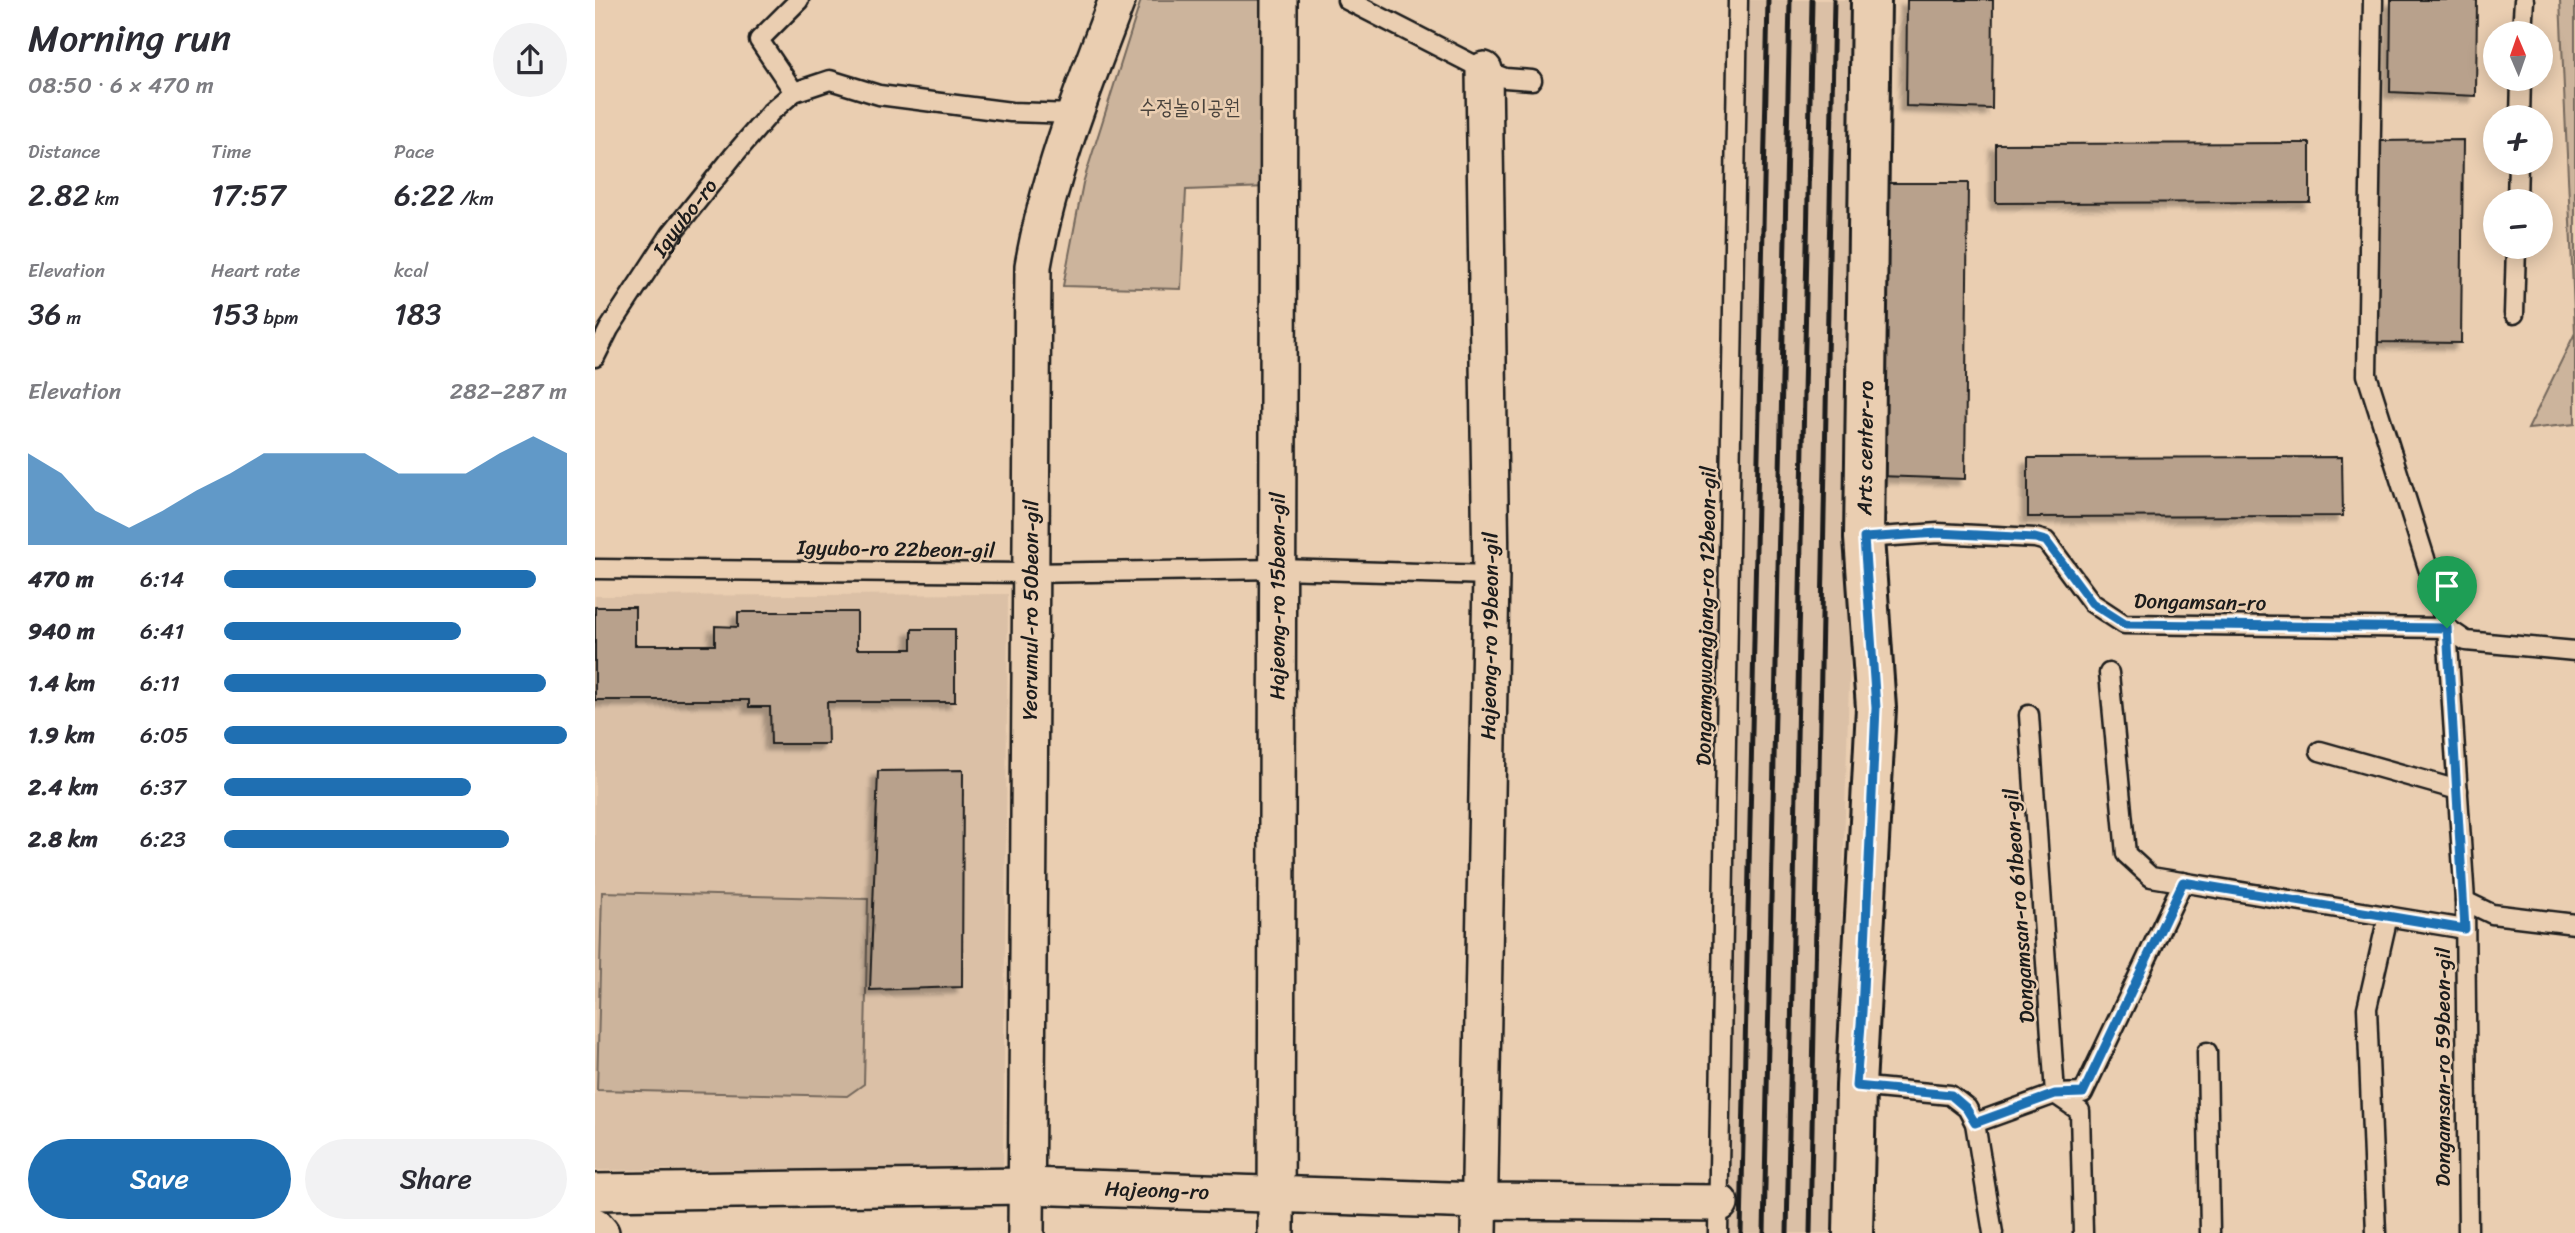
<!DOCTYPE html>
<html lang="en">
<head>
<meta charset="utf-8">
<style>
  :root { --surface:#fff; --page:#f2f2f3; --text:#2b2b33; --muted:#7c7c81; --accent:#1f6fb2 }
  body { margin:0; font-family:Sriracha,"Poor Story",sans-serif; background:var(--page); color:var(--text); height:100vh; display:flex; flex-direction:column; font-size:26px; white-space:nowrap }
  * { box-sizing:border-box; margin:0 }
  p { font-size:23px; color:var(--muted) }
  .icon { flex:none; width:38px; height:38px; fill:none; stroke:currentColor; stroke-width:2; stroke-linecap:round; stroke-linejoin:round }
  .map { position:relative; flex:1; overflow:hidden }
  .details { display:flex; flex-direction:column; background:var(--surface); width:595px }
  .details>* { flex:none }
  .needle { width:46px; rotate:358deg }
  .controls { position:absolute; left:1888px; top:21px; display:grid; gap:14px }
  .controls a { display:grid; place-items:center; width:70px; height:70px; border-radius:50%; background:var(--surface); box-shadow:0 4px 18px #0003; font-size:35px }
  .pin { position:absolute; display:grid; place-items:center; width:60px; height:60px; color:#fff; margin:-72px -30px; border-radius:50% 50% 50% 0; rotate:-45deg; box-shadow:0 0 7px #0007 }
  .pin .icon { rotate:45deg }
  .round { display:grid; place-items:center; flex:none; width:74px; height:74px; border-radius:37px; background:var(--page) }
  .headline { display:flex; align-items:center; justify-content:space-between; height:119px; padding:0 28px }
  h1 { font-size:38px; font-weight:600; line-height:52px }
  .figures { display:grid; grid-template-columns:repeat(3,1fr); gap:10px; height:119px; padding:7px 28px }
  .figures div { display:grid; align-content:center }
  .figures b { font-size:30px; font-weight:600 }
  .figures small { font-size:19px; font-weight:400 }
  .figures p { font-size:19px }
  .chart { height:196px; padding:14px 28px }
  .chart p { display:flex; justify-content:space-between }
  .chart svg { width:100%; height:126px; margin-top:7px; fill:var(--accent); opacity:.7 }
  .cta { display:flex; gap:14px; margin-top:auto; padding:14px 28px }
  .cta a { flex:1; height:80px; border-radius:42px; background:var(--accent); color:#fff; font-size:28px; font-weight:600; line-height:80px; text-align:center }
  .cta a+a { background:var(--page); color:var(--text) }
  ul { padding:0 28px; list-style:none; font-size:23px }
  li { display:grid; grid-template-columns:112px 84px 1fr; align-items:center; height:52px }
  li i { height:18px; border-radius:9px; background:var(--accent) }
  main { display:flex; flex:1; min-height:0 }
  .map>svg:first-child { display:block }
  .built { fill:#dbc0a6 }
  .green { fill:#ccb49c; stroke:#74685c; stroke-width:2 }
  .building { fill:#b8a18c; stroke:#1c1c1c; stroke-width:2; filter:url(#shadow) }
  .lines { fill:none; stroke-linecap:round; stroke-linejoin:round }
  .lane-casing { stroke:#1c1c1c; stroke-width:23 }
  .street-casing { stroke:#1c1c1c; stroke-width:40 }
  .secondary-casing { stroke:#1c1c1c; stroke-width:44 }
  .lane { stroke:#eaceb1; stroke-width:18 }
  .street { stroke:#eaceb1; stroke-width:35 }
  .secondary { stroke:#eaceb1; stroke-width:38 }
  .rail { stroke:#1c1c1c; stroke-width:5 }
  .route-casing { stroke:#fff; stroke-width:14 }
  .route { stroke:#1f6fb2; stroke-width:9 }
  .labels { text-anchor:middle; stroke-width:5; stroke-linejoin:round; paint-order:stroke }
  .park-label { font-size:21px; fill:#48423c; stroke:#eaceb1 }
  .street-label { font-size:21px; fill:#1c1c1c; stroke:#eaceb1 }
</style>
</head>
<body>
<main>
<section class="details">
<div class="headline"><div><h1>Morning run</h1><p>08:50 · 6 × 470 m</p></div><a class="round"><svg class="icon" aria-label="share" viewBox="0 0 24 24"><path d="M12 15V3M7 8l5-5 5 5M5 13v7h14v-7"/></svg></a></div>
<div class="figures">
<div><p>Distance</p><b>2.82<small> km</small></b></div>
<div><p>Time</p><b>17:57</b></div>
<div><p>Pace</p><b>6:22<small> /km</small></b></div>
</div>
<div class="figures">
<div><p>Elevation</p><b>36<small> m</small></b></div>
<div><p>Heart rate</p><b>153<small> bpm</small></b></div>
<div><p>kcal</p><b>183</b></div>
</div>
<div class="chart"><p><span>Elevation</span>282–287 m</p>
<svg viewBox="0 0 160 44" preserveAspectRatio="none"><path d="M0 44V12L10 19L20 32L30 38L40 32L50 25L60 19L70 12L80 12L90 12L100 12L110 19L120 19L130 19L140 12L150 6L160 12V44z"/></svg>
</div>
<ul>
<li><b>470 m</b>6:14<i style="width:91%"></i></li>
<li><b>940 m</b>6:41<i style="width:69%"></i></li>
<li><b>1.4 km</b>6:11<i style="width:94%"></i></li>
<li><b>1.9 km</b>6:05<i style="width:100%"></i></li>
<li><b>2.4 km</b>6:37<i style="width:72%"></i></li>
<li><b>2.8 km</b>6:23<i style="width:83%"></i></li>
</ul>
<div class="cta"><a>Save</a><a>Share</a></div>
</section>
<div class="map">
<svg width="1980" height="1233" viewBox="0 0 1980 1233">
  <defs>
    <filter id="shadow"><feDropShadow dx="-6" dy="6" stdDeviation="2" flood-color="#0004"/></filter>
  </defs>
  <rect width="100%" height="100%" fill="#eaceb1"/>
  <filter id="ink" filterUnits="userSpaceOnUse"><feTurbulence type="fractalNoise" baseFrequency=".0143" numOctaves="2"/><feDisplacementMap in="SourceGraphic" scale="14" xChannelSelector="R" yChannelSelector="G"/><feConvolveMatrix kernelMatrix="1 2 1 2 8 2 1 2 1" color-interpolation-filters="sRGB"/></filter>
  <g filter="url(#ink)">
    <path class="built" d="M1150,0H1263L1257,586L1237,1233H1129Z
      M413,594L408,1169L0,1170V596Z"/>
    <path class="green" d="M546,0H675L673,187L591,190L586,289L468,286L488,183Z
      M1965,0H1980V424L1933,429L1980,333Z
      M7,892L273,899L269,1084L252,1096L2,1090Z"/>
    <path class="building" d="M1312,0H1398L1397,109L1311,106Z
      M1796,0H1882L1881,96L1795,92Z
      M1868,140L1866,343L1783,342V141Z
      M1715,143V202L1401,203V144Z
      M1288,183H1373L1370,479L1284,476Z
      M1747,457L1748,516L1433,517V458Z
      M0,607H40V645H120V626L143,627V612H262V649H317V629H360V702H232L233,744H176L175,707H154V700H0Z
      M368,770L367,987L275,990L283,771Z"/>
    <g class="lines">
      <g class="lane-casing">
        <g id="lane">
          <path d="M752,0L889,70L910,78L937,80"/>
          <path d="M1778,0L1772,375L1852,628L1870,901L1873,1233"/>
          <path d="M1927,33L1929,0"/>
          <path d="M199,92L164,40L204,0"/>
          <path d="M1925,117L1926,79"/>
          <path d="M1922,201L1923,163"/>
          <path d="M1919,314L1921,247"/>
          <path id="s1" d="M0,357L14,329L76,234L139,155L176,112L199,92L235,80L284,95L416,112L479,114"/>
          <path d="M1269,538L1343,533L1440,538L1451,541L1497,603L1529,624L1852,628L1871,641L1980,651"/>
          <path d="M0,569L434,573L684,569L896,575"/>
          <path d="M1514,673L1531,854L1556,877L1870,929"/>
          <path d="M1434,715L1460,1094L1485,1111L1488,1233"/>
          <path d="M1725,751L1863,790"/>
          <path d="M1870,901L1897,914L1980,924"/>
          <path d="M1612,1052L1615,1233"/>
          <path d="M1261,1086L1355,1095L1372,1108L1380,1123L1398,1233"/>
          <path d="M1380,1123L1460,1094L1488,1093L1588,882"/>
          <path d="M1123,1233L1143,0"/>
          <path d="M1781,1233L1772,1008L1793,916"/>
        </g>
      </g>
      <g class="street-casing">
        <g id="street">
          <path id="s2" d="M0,1192L432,1186L884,1201L1125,1203"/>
          <path d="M0,1226L6,1233"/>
          <path id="s3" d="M431,1233L438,266C454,174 489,87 522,0"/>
          <path id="s4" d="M681,1233L684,0"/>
          <path id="s5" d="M884,1233L896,575L889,70"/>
        </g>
      </g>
      <g class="secondary-casing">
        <g id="secondary">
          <path id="s6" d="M1258,1233L1261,1086L1281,708L1269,538L1276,0"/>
        </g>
      </g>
      <use href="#lane" class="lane"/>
      <use href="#street" class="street"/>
      <use href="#secondary" class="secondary"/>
      <path class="rail" d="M1146,1233L1173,0
        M1169,1233L1195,0
        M1192,1233L1217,0
        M1215,1233L1239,0"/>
    </g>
  </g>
  <g class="lines" filter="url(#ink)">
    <g class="route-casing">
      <path id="route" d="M1343,533L1440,538L1451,541L1497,603L1530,624L1852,628L1870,929L1588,882L1488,1093L1460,1094L1380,1123L1371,1108L1356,1095L1261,1086L1267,1012L1281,708L1269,538Z"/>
    </g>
    <use href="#route" class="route"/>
  </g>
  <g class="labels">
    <g class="park-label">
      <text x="595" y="114">수정놀이공원</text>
    </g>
    <g class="street-label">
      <text dy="7" stroke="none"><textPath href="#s1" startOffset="166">Igyubo-ro</textPath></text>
      <text dy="7" stroke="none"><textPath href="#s6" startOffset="786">Arts center-ro</textPath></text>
      <text transform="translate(301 549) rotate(1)" y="7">Igyubo-ro 22beon-gil</text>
      <text dy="7" stroke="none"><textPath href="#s4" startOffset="637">Hajeong-ro 15beon-gil</textPath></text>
      <text transform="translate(1605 602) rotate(1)" y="7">Dongamsan-ro</text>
      <text dy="7" stroke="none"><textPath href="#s3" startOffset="623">Yeorumul-ro 50beon-gil</textPath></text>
      <text transform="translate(1111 616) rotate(-89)" y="7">Dongamgwangjang-ro 12beon-gil</text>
      <text dy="7" stroke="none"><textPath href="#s5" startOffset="597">Hajeong-ro 19beon-gil</textPath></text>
      <text transform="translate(1424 906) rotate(-94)" y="7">Dongamsan-ro 61beon-gil</text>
      <text transform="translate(1848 1067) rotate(-90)" y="7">Dongamsan-ro 59beon-gil</text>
      <text dy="7" stroke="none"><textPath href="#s2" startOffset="562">Hajeong-ro</textPath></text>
    </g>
  </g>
</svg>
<div class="controls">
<a><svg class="needle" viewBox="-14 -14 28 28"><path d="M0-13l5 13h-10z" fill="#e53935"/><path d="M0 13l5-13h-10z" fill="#7c7c81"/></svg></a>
<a>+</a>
<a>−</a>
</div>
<div class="pin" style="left:1852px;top:628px;background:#1e9e55"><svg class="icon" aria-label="arrive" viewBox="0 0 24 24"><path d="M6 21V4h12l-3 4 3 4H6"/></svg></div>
</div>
</main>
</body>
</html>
